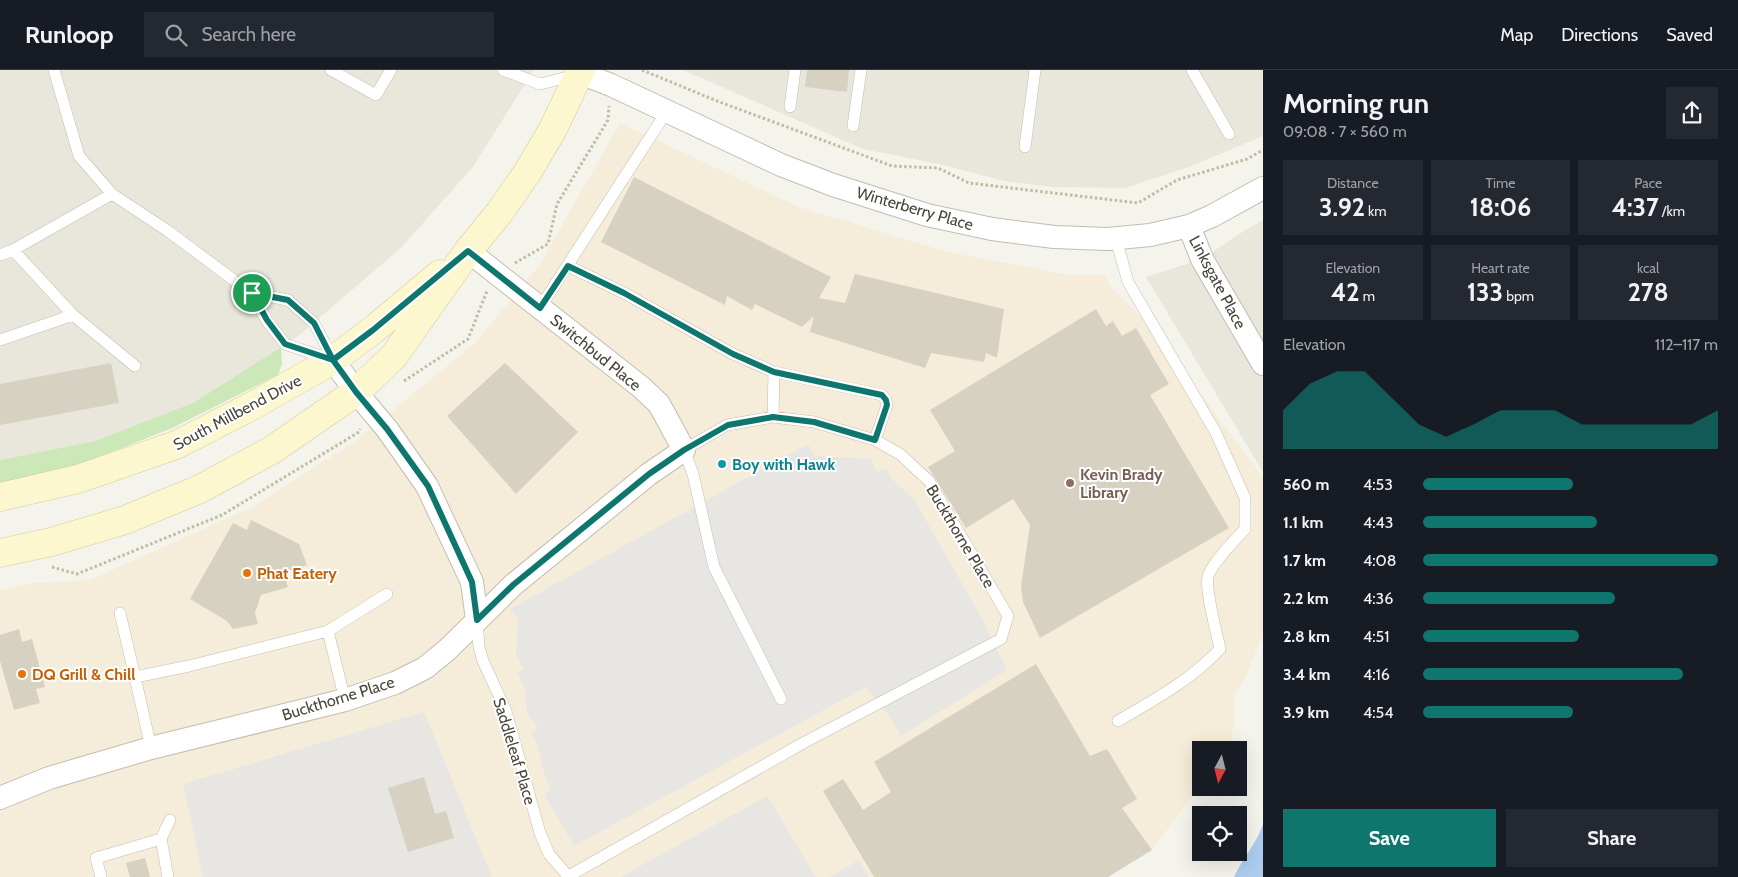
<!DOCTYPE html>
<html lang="en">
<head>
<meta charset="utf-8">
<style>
  :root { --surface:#171b24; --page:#242831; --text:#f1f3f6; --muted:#9ea1a6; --line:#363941; --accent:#0f766e }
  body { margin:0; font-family:Cabin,sans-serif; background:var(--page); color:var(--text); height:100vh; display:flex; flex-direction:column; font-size:19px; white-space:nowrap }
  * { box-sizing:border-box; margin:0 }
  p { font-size:16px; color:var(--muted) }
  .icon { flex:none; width:28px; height:28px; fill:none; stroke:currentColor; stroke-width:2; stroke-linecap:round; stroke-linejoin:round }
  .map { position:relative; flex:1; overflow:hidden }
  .side { display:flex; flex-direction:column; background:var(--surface); width:475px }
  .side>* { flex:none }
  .needle { width:32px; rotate:187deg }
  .buttons { position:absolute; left:1192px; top:671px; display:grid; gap:10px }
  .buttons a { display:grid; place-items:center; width:55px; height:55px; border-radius:0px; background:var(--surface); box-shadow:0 5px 20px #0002; font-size:25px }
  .pin { position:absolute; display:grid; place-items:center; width:42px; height:42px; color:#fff; margin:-21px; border:2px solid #fff; border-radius:50%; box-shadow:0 1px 5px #0007 }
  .round { display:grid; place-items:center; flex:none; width:52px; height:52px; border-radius:0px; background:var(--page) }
  .headline { display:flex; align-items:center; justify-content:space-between; height:85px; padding:0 20px }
  h1 { font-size:28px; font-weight:700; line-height:38px }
  .figures { display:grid; grid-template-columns:repeat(3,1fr); gap:8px; height:85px; padding:5px 20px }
  .figures div { display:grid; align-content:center; border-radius:0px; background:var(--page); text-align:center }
  .figures b { font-size:25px; font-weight:700 }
  .figures small { font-size:14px; font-weight:400 }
  .figures p { font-size:14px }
  .chart { height:140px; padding:10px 20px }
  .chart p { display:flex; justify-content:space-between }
  .chart svg { width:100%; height:90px; margin-top:5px; fill:var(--accent); opacity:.7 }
  .cta { display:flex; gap:10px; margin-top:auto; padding:10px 20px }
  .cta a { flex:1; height:58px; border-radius:0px; background:var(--accent); color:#fff; font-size:20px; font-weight:700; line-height:58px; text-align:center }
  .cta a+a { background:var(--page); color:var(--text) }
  ul { padding:0 20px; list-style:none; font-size:16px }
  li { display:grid; grid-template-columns:80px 60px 1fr; align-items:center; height:38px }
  li i { height:12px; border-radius:6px; background:var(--accent) }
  header { display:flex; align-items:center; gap:30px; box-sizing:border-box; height:70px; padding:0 25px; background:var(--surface); border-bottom:1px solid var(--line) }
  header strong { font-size:24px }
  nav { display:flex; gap:28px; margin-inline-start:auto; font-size:18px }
  .search { width:350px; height:45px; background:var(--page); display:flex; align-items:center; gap:12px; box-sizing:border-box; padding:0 18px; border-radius:0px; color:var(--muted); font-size:19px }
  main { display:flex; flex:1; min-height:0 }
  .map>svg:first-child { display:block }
  .residential { fill:#e9e6db }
  .commercial { fill:#f5edd9 }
  .green { fill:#cce7b8 }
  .parking { fill:#e8e6e3 }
  .water { fill:#adccee }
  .building { fill:#d7d1c2 }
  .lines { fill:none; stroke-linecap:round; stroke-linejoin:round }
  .lane-casing { stroke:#c1bdaf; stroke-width:12 }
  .street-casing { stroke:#c1bdaf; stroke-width:24 }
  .secondary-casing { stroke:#d3cb9e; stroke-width:29 }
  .path { stroke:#c2baa1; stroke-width:3; stroke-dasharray:2.5 2.5; stroke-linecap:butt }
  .lane { stroke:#fff; stroke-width:11 }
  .street { stroke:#fff; stroke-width:22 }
  .secondary { stroke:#fcf7cf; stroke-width:28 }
  .route-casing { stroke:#fff; stroke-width:10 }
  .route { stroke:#0f766e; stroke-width:6 }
  .culture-dot { fill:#0f9aa8; stroke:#fff; stroke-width:2 }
  .education-dot { fill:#8d6e63; stroke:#fff; stroke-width:2 }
  .food-dot { fill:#e8710a; stroke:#fff; stroke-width:2 }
  .labels { text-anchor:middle; stroke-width:4; stroke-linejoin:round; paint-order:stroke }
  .street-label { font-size:16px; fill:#4a463a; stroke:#fff }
  .culture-label { font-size:16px; font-weight:bold; fill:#0d838f; stroke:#fff; text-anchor:start }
  .education-label { font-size:16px; font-weight:bold; fill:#785e54; stroke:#fff; text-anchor:start }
  .food-label { font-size:16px; font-weight:bold; fill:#c56008; stroke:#fff; text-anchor:start }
</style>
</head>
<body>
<header>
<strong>Runloop</strong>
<div class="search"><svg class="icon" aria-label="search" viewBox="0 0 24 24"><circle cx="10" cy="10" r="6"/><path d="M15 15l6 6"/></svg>Search here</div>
<nav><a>Map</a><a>Directions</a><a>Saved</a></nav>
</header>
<main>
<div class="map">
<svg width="1263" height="807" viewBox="0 0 1263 807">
  <rect width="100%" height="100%" fill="#f5f4ec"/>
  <path class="residential" d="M0,0H534L472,98L400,179L297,267L193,333L95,371L0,390Z
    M683,0H1263V66L1189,97L1125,118L1051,117L1004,111L939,94L863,79Z
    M1263,150V402L1146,207L1202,189L1239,164Z"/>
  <path class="commercial" d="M620,53L799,137L948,182L1070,205H1104L1112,218L1149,255L1263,407V564L1247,604L1234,627L1235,647L1229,680H1201V718L1194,724L1152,780L1108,807H0V520L34,513L90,510L252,437L354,372L475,273L540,194Z"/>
  <path class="green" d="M281,277L282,294L278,305L170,359L81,394L0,414V390L95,371L193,333Z"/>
  <path class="parking" d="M808,374L814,386L871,389L877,402L886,399L893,410L915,431L984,552L1007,600L901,666L889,646L866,617L574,776L544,724L551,719L544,704L538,676L531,663L538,658L527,643L525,619L517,603L523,599L516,584L518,549L510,539Z
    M424,642L492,807H203L183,714Z
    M767,726L816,807H620Z
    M859,790L869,807H830Z"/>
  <path class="water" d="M1263,754V807H1234C1242,789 1257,773 1263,754Z"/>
  <path class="building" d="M807,0H849L847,22L805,17Z
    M634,107L831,207L819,228L845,233L855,204L1004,239L997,288L986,283L984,292L931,283L925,298L810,262L814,246L802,257L755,234L752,240L727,226L725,235L601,172Z
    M1096,239L1106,256L1113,251L1122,266L1136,258L1169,314L1150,325L1229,458L1040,568L1023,532L1021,517L1030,455L1013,429L966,458L928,397L955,381L930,340Z
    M111,293L119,333L0,355V314Z
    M505,293L578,362L516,424L447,346Z
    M251,450L299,474L307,495L283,503L288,517L261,525L255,543L258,554L233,559L227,551L190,529L233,453L247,460Z
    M19,559L22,572L32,569L45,617L36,619L40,633L14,640L0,591V565Z
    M1036,594L1090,686L1107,679L1137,729L1122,738L1152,780L1108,807H874L823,721L843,709L863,740L891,722L874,692Z
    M424,707L435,744L446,741L454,768L408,782L388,718Z
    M145,788L150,807H130L126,793Z"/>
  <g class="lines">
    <g class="lane-casing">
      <path id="lane" d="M54,0L79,86L112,124L168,161L251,223L267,251L285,274L329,289
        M331,0L376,25L391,0
        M503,0L540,14L576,5
        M1192,0L1229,64
        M790,37L795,0
        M853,56L861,0
        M1025,77L1035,0
        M1116,169L1128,212L1216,363L1245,428V459C1236,469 1210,495 1208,507C1205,521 1217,563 1220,579C1191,610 1154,630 1118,651
        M0,185L13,180L112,124
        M568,196L624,223L733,284L774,302L773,347
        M251,223L288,230L314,253L333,289
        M540,238L667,41
        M73,245L135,296
        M0,270L73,245L13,180
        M774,302L882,325L886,330L887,335L875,370
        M120,543L135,607L189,596L328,561
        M477,550L479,577L483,591L506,641L540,763L549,784L568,806
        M135,607L151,678
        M345,630L328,561L387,524
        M101,807L96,788L161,769
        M168,807L161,769L170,750
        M567,807L805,672L1001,569L1008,546L929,411L900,384L875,370L814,352L773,347L727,355L684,380L693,404L714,497L781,629"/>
    </g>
    <g class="street-casing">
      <path id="street" d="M580,3L611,15L781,95L833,115L927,145L992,159L1054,167L1108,169L1150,165L1189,156L1212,146L1263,118
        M1189,156L1202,189L1263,294
        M333,290L356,322L387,359L427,416L472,512L477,550
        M0,728L49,708L151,678L345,630L395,613L425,598L447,580L513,515L649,404L684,380L659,334L641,317L468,181"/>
    </g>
    <g class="secondary-casing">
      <path id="secondary" d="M0,427L78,409L176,375L252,336L333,290L373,260L440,204
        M0,483L51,472L125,450L200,419L272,380L356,322L394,286L468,181L499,143L527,103L553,59L581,0"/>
    </g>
    <path class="path" d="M642,0L717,31L892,96L938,98L969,113L1138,133L1177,110L1247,89L1263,80
      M515,193L548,174L557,134L608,50L609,36
      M404,311L468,269L487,221
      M52,497L77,504L222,445L359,362L360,359"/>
    <use href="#lane" class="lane"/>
    <use href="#street" class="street"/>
    <use href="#secondary" class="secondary"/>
  </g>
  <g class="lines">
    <g class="route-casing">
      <path id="route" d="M252,223L267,250L285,274L333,290L356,322L387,359L428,416L472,512L477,550L513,515L649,404L684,380L728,355L773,347L814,352L875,370L887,335L886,330L882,325L774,302L733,284L624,223L568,196L540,238L468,181L373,260L333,290L314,253L288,230L252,223"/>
    </g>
    <use href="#route" class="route"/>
  </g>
  <circle class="culture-dot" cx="722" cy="394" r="5"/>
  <circle class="education-dot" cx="1070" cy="413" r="5"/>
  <g class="food-dot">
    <circle cx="247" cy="503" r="5"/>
    <circle cx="22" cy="604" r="5"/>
  </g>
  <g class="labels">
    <g class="street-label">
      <text transform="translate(915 138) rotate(16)" y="6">Winterberry Place</text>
      <text transform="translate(1218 212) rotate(62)" y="6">Linksgate Place</text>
      <text transform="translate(596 282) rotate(39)" y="6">Switchbud Place</text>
      <text transform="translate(237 342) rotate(-28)" y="6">South Millbend Drive</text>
      <text transform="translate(961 466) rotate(59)" y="6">Buckthorne Place</text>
      <text transform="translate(338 628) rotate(-17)" y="6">Buckthorne Place</text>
      <text transform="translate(515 681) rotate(73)" y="6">Saddleleaf Place</text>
    </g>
    <g class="culture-label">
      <text x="732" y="400">Boy with Hawk</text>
    </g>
    <g class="education-label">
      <text x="1080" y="410">Kevin Brady<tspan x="1080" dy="18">Library</tspan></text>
    </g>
    <g class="food-label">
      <text x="257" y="509">Phat Eatery</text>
      <text x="32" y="610">DQ Grill &amp; Chill</text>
    </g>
  </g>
</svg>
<div class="buttons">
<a><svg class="needle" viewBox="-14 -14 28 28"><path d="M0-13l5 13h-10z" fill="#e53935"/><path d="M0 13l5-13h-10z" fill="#9ea1a6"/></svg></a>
<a><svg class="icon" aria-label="locate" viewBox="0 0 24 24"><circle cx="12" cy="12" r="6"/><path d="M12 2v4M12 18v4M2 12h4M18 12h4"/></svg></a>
</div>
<div class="pin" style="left:252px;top:223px;background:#1e9e55"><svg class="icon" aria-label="arrive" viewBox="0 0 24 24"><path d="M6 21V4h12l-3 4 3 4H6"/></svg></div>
</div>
<section class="side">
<div class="headline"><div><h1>Morning run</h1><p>09:08 · 7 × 560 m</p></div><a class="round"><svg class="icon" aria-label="share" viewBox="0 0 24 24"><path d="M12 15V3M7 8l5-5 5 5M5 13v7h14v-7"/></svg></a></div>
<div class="figures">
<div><p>Distance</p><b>3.92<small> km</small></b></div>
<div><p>Time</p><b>18:06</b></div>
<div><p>Pace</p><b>4:37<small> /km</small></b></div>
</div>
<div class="figures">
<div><p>Elevation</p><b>42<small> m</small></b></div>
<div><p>Heart rate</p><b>133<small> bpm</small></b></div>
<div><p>kcal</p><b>278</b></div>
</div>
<div class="chart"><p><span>Elevation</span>112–117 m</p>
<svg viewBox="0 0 160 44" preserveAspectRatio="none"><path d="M0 44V25L10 12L20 6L30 6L40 19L50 32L60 38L70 32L80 25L90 25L100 25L110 32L120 32L130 32L140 32L150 32L160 25V44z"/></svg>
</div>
<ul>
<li><b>560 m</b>4:53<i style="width:51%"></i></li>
<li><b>1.1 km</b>4:43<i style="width:59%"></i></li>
<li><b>1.7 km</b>4:08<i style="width:100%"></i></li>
<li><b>2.2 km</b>4:36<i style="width:65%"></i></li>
<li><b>2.8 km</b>4:51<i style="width:53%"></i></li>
<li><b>3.4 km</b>4:16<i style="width:88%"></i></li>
<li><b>3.9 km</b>4:54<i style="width:51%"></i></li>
</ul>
<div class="cta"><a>Save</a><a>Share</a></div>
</section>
</main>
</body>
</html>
